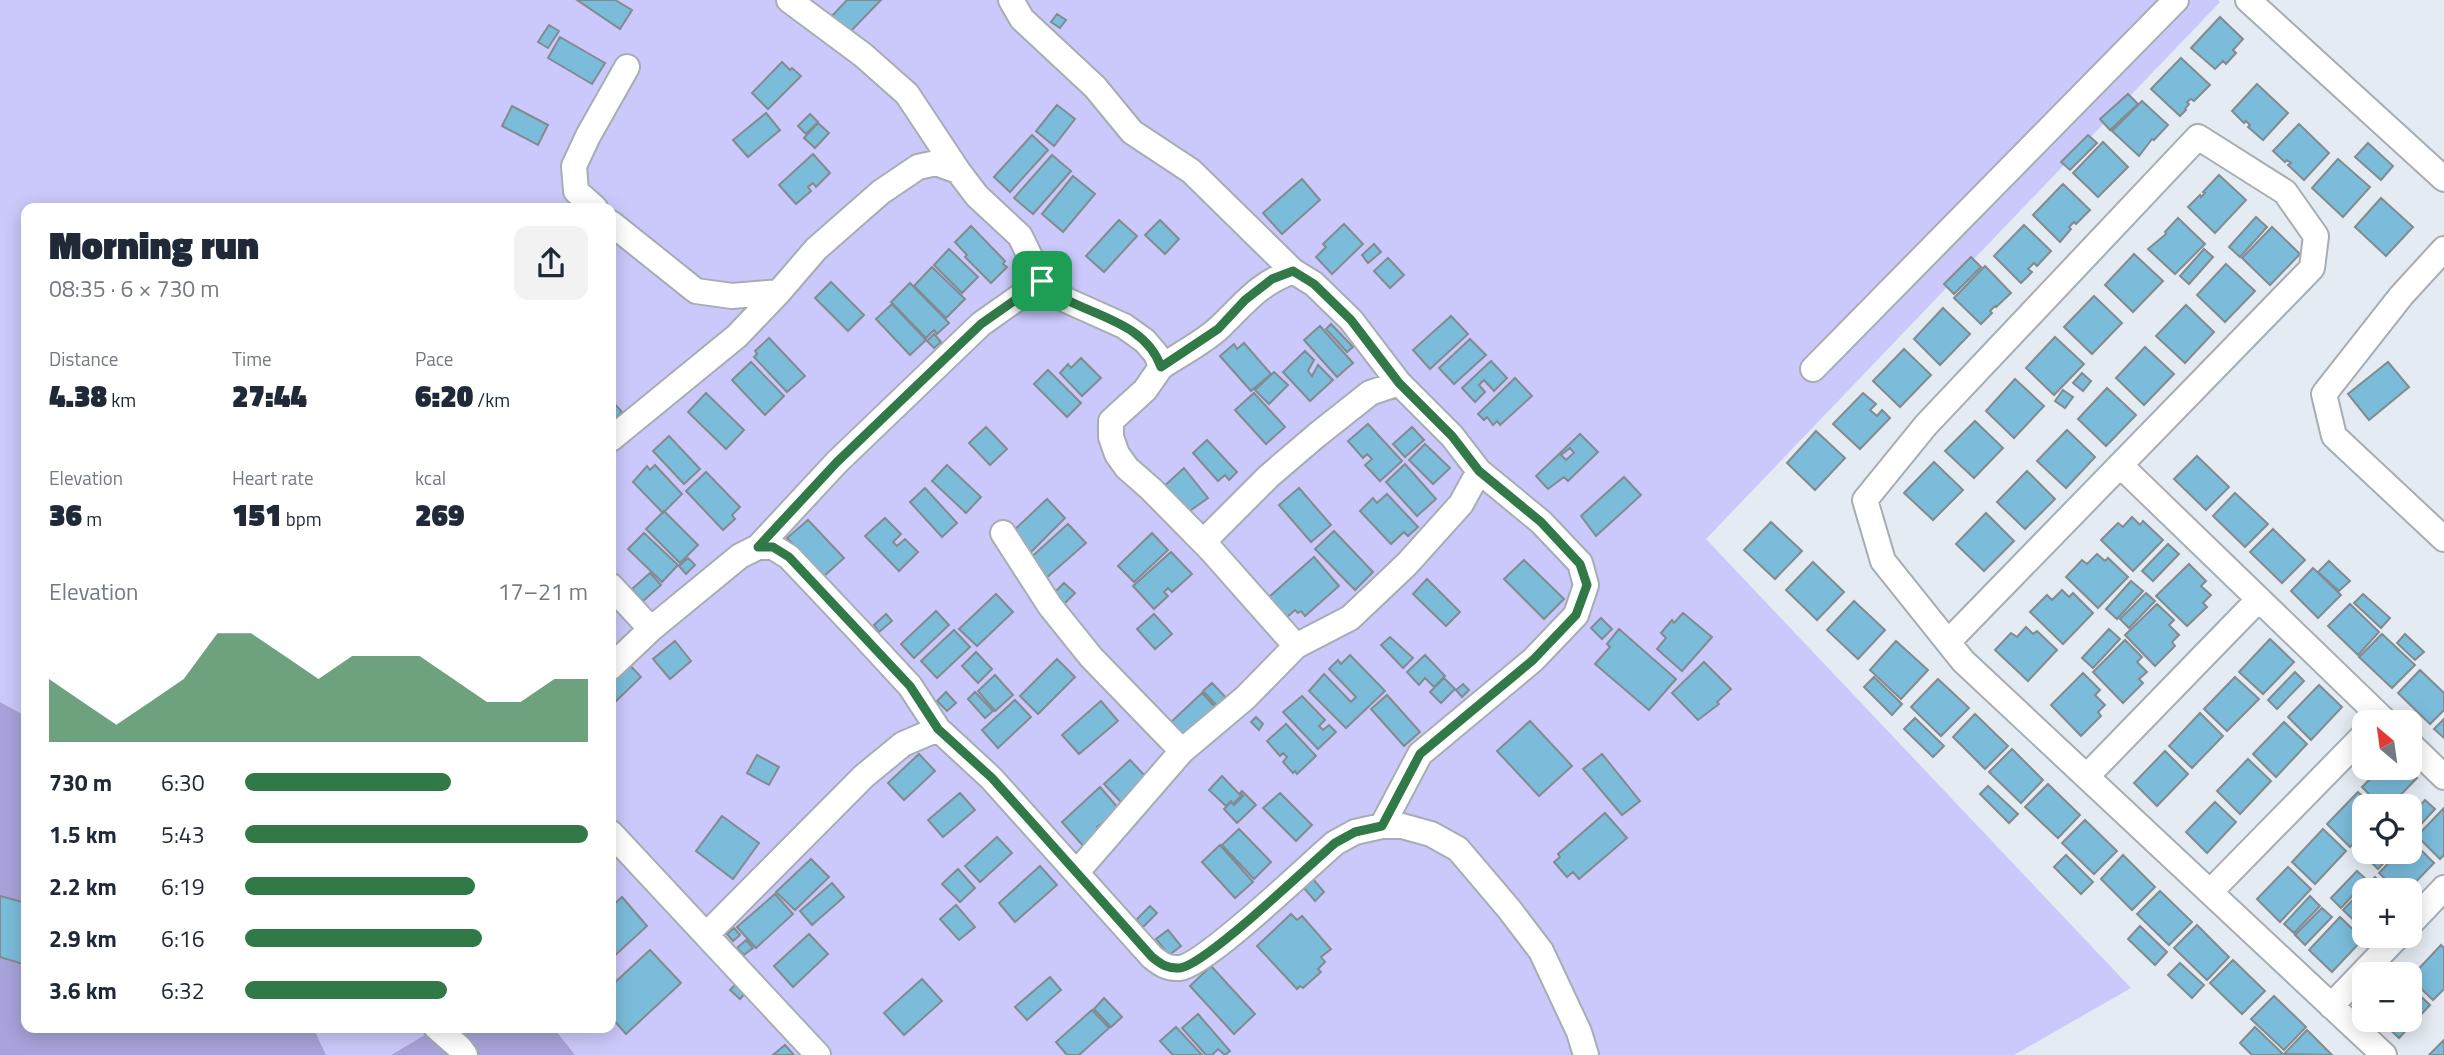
<!DOCTYPE html>
<html lang="en">
<head>
<meta charset="utf-8">
<style>
  :root { --surface:#fff; --page:#f2f2f3; --text:#1f2937; --muted:#747a83; --accent:#317a47 }
  body { margin:0; font-family:"Titillium Web",sans-serif; background:var(--page); color:var(--text); height:100vh; display:flex; flex-direction:column; font-size:26px; white-space:nowrap }
  * { box-sizing:border-box; margin:0 }
  p { font-size:23px; color:var(--muted) }
  .icon { flex:none; width:38px; height:38px; fill:none; stroke:currentColor; stroke-width:2; stroke-linecap:round; stroke-linejoin:round }
  .map { position:relative; flex:1; overflow:hidden }
  .sheet { position:absolute; left:21px; top:203px; width:595px; height:830px; display:flex; flex-direction:column; background:var(--surface); border-radius:14px; box-shadow:0 4px 18px #0003 }
  .sheet>* { flex:none }
  .needle { width:46px; rotate:331deg }
  .buttons { position:absolute; left:2352px; top:710px; display:grid; gap:14px }
  .buttons a { display:grid; place-items:center; width:70px; height:70px; border-radius:14px; background:var(--surface); box-shadow:0 4px 18px #0003; font-size:35px }
  .pin { position:absolute; display:grid; place-items:center; width:60px; height:60px; color:#fff; margin:-30px; border-radius:14px; box-shadow:0 4px 10px #0006 }
  .round { display:grid; place-items:center; flex:none; width:74px; height:74px; border-radius:14px; background:var(--page) }
  .summary { display:flex; align-items:center; justify-content:space-between; height:119px; padding:0 28px }
  h1 { font-size:38px; font-weight:800; line-height:52px }
  .metrics { display:grid; grid-template-columns:repeat(3,1fr); gap:10px; height:119px; padding:7px 28px }
  .metrics div { display:grid; align-content:center }
  .metrics b { font-size:30px; font-weight:800 }
  .metrics small { font-size:19px; font-weight:400 }
  .metrics p { font-size:19px }
  .chart { height:196px; padding:14px 28px }
  .chart p { display:flex; justify-content:space-between }
  .chart svg { width:100%; height:126px; margin-top:7px; fill:var(--accent); opacity:.7 }
  ul { padding:0 28px; list-style:none; font-size:23px }
  li { display:grid; grid-template-columns:112px 84px 1fr; align-items:center; height:52px }
  li i { height:18px; border-radius:9px; background:var(--accent) }
  .map>svg:first-child { display:block }
  .green { fill:#cbc8fb }
  .forest { fill:#a7a3da }
  .building { fill:#7bbcdb; stroke:#828b8f; stroke-width:2; fill-rule:evenodd }
  .lines { fill:none; stroke-linecap:round; stroke-linejoin:round }
  .minor-casing { stroke:#a6adb3; stroke-width:28 }
  .minor { stroke:#fff; stroke-width:24 }
  .route-casing { stroke:#fff; stroke-width:14 }
  .route { stroke:#317a47; stroke-width:9 }
</style>
</head>
<body>
<div class="map">
<svg width="2444" height="1055" viewBox="0 0 2444 1055">
  <rect width="100%" height="100%" fill="#e4ebf2"/>
  <path class="green" d="M0,0H2218L2220,2L1706,539L2131,988L2014,1055H575L553,1027H611V208H26V716L0,702Z
    M313,1027H438L391,1055H326Z"/>
  <path class="forest" d="M0,702L26,716V1027H313L326,1055H0Z
    M438,1027H553L575,1055H391Z"/>
  <path class="building" d="M577,0H615L632,10L620,29Z
    M847,0H881L847,35L830,18Z
    M1057,14L1066,20L1060,28L1051,22Z
    M2220,17L2243,39L2233,50L2236,53L2226,64L2223,61L2215,69L2191,48Z
    M549,25L559,31L548,48L538,42Z
    M560,37L605,63L592,84L548,58Z
    M2181,58L2210,85L2194,101L2191,99L2187,102L2189,104L2185,109L2186,110L2180,116L2151,89Z
    M782,62L790,70L792,68L801,76L768,109L752,93Z
    M2257,84L2288,113L2263,140L2248,127L2250,125L2246,121L2244,123L2232,111Z
    M2128,94L2138,104L2110,130L2100,119Z
    M2142,101L2168,125L2154,140L2152,139L2139,156L2112,131Z
    M1057,105L1075,119L1054,146L1036,131Z
    M512,106L548,125L538,145L502,126Z
    M766,113L780,130L748,157L733,140Z
    M810,114L818,122L806,134L798,126Z
    M818,123L829,133L815,148L804,138Z
    M2299,124L2329,153L2304,180L2288,165L2291,163L2287,160L2285,162L2273,151Z
    M1032,135L1048,150L1010,192L994,177Z
    M2088,135L2097,143L2070,170L2061,162Z
    M2103,142L2128,167L2098,197L2073,173Z
    M2368,143L2393,166L2381,180L2355,157Z
    M813,154L830,173L816,187L813,183L808,187L811,191L796,204L779,185Z
    M1052,155L1071,171L1033,214L1014,198Z
    M2338,159L2370,187L2343,217L2312,188Z
    M2219,175L2246,200L2215,233L2188,207L2200,195L2201,197L2205,193L2203,192Z
    M1073,176L1095,194L1063,232L1042,214Z
    M1302,179L1320,200L1282,234L1263,213Z
    M2063,184L2090,210L2076,224L2074,222L2069,227L2071,229L2060,242L2033,215Z
    M2381,198L2413,227L2386,256L2355,227Z
    M2256,217L2267,227L2240,257L2229,247Z
    M2178,218L2205,244L2175,274L2148,249L2166,234L2165,232Z
    M1119,220L1137,236L1104,272L1086,256Z
    M1160,220L1179,239L1165,254L1145,235Z
    M1344,224L1363,244L1332,274L1316,257L1326,247L1323,244Z
    M2024,225L2051,251L2037,266L2034,263L2028,269L2032,272L2021,283L1994,256Z
    M971,226L1005,261L1003,264L1007,267L991,283L965,257L967,255L955,242Z
    M2272,227L2300,254L2270,285L2242,258Z
    M1374,244L1381,252L1368,263L1362,255Z
    M949,249L978,277L962,293L934,265Z
    M2204,249L2213,257L2189,284L2180,276Z
    M2134,254L2163,281L2133,312L2105,285Z
    M1971,257L1981,267L1954,294L1944,284Z
    M1388,258L1404,275L1390,288L1374,271Z
    M2226,264L2255,291L2225,322L2197,295Z
    M1985,266L2011,293L1996,307L1995,306L1990,311L1992,313L1981,324L1954,298Z
    M932,267L965,299L946,318L914,286Z
    M831,282L864,315L848,331L815,298Z
    M910,283L949,323L937,334L934,330L926,338L891,302Z
    M2094,296L2122,323L2092,354L2064,327Z
    M892,304L926,340L910,355L876,319Z
    M2186,305L2214,332L2185,363L2156,336Z
    M1943,308L1970,334L1940,365L1914,339Z
    M1451,316L1468,334L1430,369L1413,350Z
    M1331,324L1353,347L1347,352L1326,329Z
    M1320,326L1353,363L1337,377L1304,340Z
    M934,334L941,342L934,348L927,341Z
    M2055,337L2084,364L2054,395L2026,368Z
    M769,338L805,376L787,392L754,357L757,354L755,351Z
    M1470,339L1486,355L1454,384L1439,368Z
    M1244,343L1271,374L1251,391L1220,356L1234,344L1237,349Z
    M2145,347L2174,374L2144,405L2116,378Z
    M1904,349L1931,375L1900,407L1873,381Z
    M1305,351L1314,360L1308,371L1312,376L1318,365L1333,380L1310,401L1283,372Z
    M1081,358L1101,378L1082,396L1060,373L1068,364L1071,368Z
    M1491,361L1507,378L1494,391L1484,380L1479,385L1485,392L1475,402L1462,388Z
    M751,362L784,396L765,415L732,380Z
    M2388,362L2409,387L2369,420L2348,394Z
    M1048,370L1081,403L1067,417L1034,384Z
    M1274,372L1288,385L1269,404L1255,390Z
    M2082,373L2091,381L2083,391L2073,383Z
    M1515,378L1532,396L1500,425L1497,421L1493,425L1487,417L1484,420L1478,414Z
    M2015,379L2044,406L2014,438L1986,411Z
    M2107,388L2136,415L2106,446L2078,419Z
    M2063,390L2073,397L2065,408L2055,401Z
    M706,393L744,430L726,449L688,412Z
    M1254,393L1285,427L1266,444L1235,410Z
    M1863,393L1876,404L1870,410L1877,416L1882,410L1890,418L1860,449L1833,424Z
    M611,400L622,412L611,423Z
    M1975,421L2003,448L1974,478L1945,451Z
    M1368,424L1402,461L1380,481L1365,465L1372,459L1367,454L1363,458L1348,441Z
    M986,427L1007,449L990,465L969,443Z
    M1412,427L1424,440L1405,457L1393,444Z
    M2067,430L2095,457L2066,488L2037,461Z
    M1816,431L1845,458L1815,490L1787,463Z
    M1580,434L1598,452L1568,481L1564,477L1548,489L1536,476ZM1570,448L1574,453L1566,460L1561,455Z
    M669,436L700,469L684,484L653,451Z
    M1207,440L1237,472L1229,480L1225,475L1218,481L1193,453Z
    M1425,444L1450,468L1433,484L1409,460Z
    M2197,456L2229,487L2206,510L2174,479Z
    M1934,462L1963,490L1933,520L1904,493Z
    M1405,464L1436,499L1417,516L1386,482Z
    M655,465L682,494L663,513L633,482L647,466L650,470Z
    M947,465L981,497L966,513L932,481Z
    M1184,468L1208,498L1187,513L1161,489Z
    M2027,471L2055,499L2025,529L1997,502Z
    M706,472L740,507L732,515L735,519L723,530L686,491Z
    M1624,477L1641,495L1596,536L1581,516Z
    M925,488L957,523L942,537L910,502Z
    M1299,488L1331,525L1311,542L1279,505Z
    M2235,493L2268,524L2245,547L2213,516Z
    M1387,494L1418,527L1408,536L1404,532L1391,544L1360,511L1373,498L1377,503Z
    M1047,499L1065,518L1028,555L1009,535Z
    M664,511L698,545L680,563L646,529Z
    M1986,513L2014,541L1984,571L1956,544Z
    M2132,517L2140,525L2143,521L2163,540L2133,571L2101,540L2118,523L2123,527Z
    M885,518L901,534L893,542L897,546L905,539L918,552L899,571L865,536Z
    M808,520L844,558L823,577L787,538Z
    M1771,522L1802,551L1775,579L1744,550Z
    M1068,524L1086,543L1045,579L1028,560Z
    M2273,529L2305,560L2282,583L2250,552Z
    M1334,531L1373,572L1355,590L1315,549Z
    M644,533L678,565L662,582L628,549Z
    M1152,533L1168,550L1134,582L1118,566Z
    M2168,544L2179,554L2153,581L2142,571Z
    M1171,552L1192,574L1172,592L1168,588L1164,592L1168,596L1154,609L1133,586Z
    M2097,554L2105,561L2108,558L2128,577L2098,608L2066,577L2082,560L2087,564Z
    M1314,557L1339,586L1305,616L1301,611L1298,613L1295,610L1287,617L1269,597Z
    M688,558L695,565L686,574L679,566Z
    M1524,560L1564,599L1544,619L1504,579Z
    M2329,561L2350,581L2339,591L2318,572Z
    M1813,562L1844,592L1817,620L1786,590Z
    M2189,564L2206,581L2201,586L2211,595L2203,603L2207,607L2187,626L2156,596Z
    M2313,568L2341,595L2318,618L2291,591Z
    M650,573L661,585L643,601L632,589Z
    M1427,579L1460,612L1446,626L1413,594Z
    M2131,581L2143,591L2117,619L2106,609Z
    M1064,583L1075,593L1064,604L1054,593Z
    M2062,590L2069,597L2073,593L2093,613L2063,644L2030,612L2047,595L2052,600Z
    M2146,593L2155,601L2129,628L2120,619Z
    M996,594L1013,612L977,646L959,629Z
    M2363,594L2390,618L2381,628L2354,603Z
    M1854,601L1885,630L1858,659L1827,630Z
    M2157,604L2174,620L2169,625L2179,635L2172,642L2175,646L2155,666L2125,635Z
    M2350,604L2379,632L2358,655L2328,626Z
    M936,611L949,625L914,658L901,644Z
    M1683,613L1712,637L1682,671L1657,649L1666,638L1661,633L1672,620L1674,623Z
    M886,614L892,621L879,632L874,625Z
    M1154,614L1172,634L1155,649L1137,629Z
    M1601,618L1612,629L1602,639L1591,628Z
    M2026,627L2033,634L2037,631L2057,650L2028,681L1995,650L2011,633L2017,637Z
    M1619,629L1676,679L1649,710L1595,664L1610,647L1607,644Z
    M2109,629L2120,639L2093,668L2082,658Z
    M954,630L970,647L937,678L921,661Z
    M2382,634L2415,665L2392,688L2359,657Z
    M2405,634L2424,652L2415,660L2397,643Z
    M1390,637L1413,658L1403,668L1381,645Z
    M2270,639L2294,662L2263,694L2239,672Z
    M2125,640L2142,657L2137,662L2147,672L2139,679L2143,683L2123,703L2093,672Z
    M675,641L691,661L670,679L653,659Z
    M1896,641L1928,670L1901,699L1870,670Z
    M976,652L992,669L978,683L962,666Z
    M1350,655L1385,691L1346,728L1309,691L1324,674L1351,702L1356,697L1329,669L1338,660L1341,664Z
    M1425,655L1445,676L1434,687L1425,678L1419,685L1407,672Z
    M623,658L641,677L611,706V670Z
    M1057,659L1075,677L1038,714L1020,696Z
    M1704,662L1731,689L1717,702L1719,704L1698,720L1672,693Z
    M2420,670L2444,693V710L2430,724L2398,693Z
    M2295,672L2304,681L2277,709L2268,700Z
    M2083,673L2100,690L2095,695L2105,705L2098,712L2101,716L2081,736L2051,705Z
    M995,675L1013,695L995,711L978,691Z
    M1874,677L1902,704L1892,715L1864,687Z
    M2235,677L2259,699L2227,731L2204,709Z
    M1444,678L1455,689L1441,703L1430,692Z
    M1938,679L1969,708L1941,736L1911,707Z
    M1212,683L1232,704L1223,712L1203,691Z
    M1463,684L1469,690L1462,697L1456,690Z
    M2319,685L2342,707L2311,740L2288,717Z
    M946,692L956,703L947,711L937,701Z
    M975,692L993,711L985,718L968,699Z
    M1202,693L1218,710L1185,740L1170,723Z
    M1387,695L1420,732L1404,746L1371,709Z
    M1302,696L1325,720L1319,726L1323,730L1329,725L1336,732L1318,749L1283,712Z
    M1015,700L1031,717L998,748L982,730Z
    M1101,701L1118,721L1079,754L1062,735Z
    M2200,713L2223,736L2192,768L2169,746Z
    M1975,714L2008,746L1985,769L1953,737Z
    M1256,717L1263,724L1259,730L1251,722Z
    M1915,718L1944,746L1933,757L1904,729Z
    M2444,719V738L2434,729Z
    M1530,721L1572,766L1539,796L1497,751Z
    M2284,722L2307,744L2276,777L2253,754Z
    M1286,724L1316,756L1297,774L1295,771L1293,773L1283,762L1287,757L1283,753L1280,756L1267,741Z
    M2012,749L2043,780L2021,803L1989,772Z
    M2165,751L2188,774L2157,806L2134,783Z
    M919,754L935,771L904,800L888,783Z
    M1602,754L1640,801L1622,815L1583,769Z
    M757,755L779,767L769,785L747,773Z
    M2248,759L2271,781L2240,814L2217,791Z
    M1130,760L1147,778L1121,802L1104,784Z
    M2381,768H2407L2417,778L2389,807H2382L2362,787Z
    M1222,776L1241,796L1233,804L1231,801L1226,806L1209,790Z
    M2048,784L2080,815L2058,838L2025,807Z
    M1988,786L2018,814L2009,823L1980,794Z
    M1100,787L1120,810L1097,827L1101,832L1085,848L1062,822Z
    M1242,791L1256,805L1237,823L1224,809L1231,802L1234,805L1243,796L1240,793Z
    M2358,792L2374,807H2364V832L2350,847L2327,824Z
    M960,793L975,810L943,837L928,820Z
    M1280,793L1312,825L1296,841L1263,808Z
    M2425,800L2435,809L2413,833L2410,831V817Z
    M2215,802L2236,822L2207,853L2186,832Z
    M2444,808V855L2440,859L2417,836Z
    M1605,813L1627,838L1579,879L1573,872L1567,877L1554,862L1560,857L1558,854Z
    M722,816L759,843L733,879L696,851Z
    M2085,820L2117,851L2094,874L2062,843Z
    M1239,829L1271,862L1254,879L1222,845Z
    M2323,829L2346,851L2315,884L2292,862Z
    M997,837L1012,853L980,882L965,866Z
    M2411,840L2434,863L2407,891H2398L2379,873L2399,852H2410Z
    M1220,845L1253,882L1235,898L1202,862Z
    M2375,852H2394L2378,869L2368,859Z
    M2066,855L2093,882L2081,894L2054,867Z
    M2123,855L2155,887L2132,910L2101,879Z
    M811,859L829,877L795,910L776,892Z
    M1040,866L1057,885L1015,922L999,903Z
    M2288,867L2311,889L2280,922L2257,899Z
    M958,869L975,888L960,902L942,884Z
    M2357,871L2367,880L2341,908L2331,898Z
    M2375,877L2389,891H2364V930L2343,910Z
    M1313,879L1324,892L1315,901L1304,888Z
    M832,883L844,897L812,925L800,911Z
    M2160,891L2192,922L2169,945L2137,914Z
    M775,894L793,914L756,948L737,927Z
    M0,896L26,903V965L0,957Z
    M2310,896L2320,906L2294,933L2284,924Z
    M622,897L647,926L611,959V907Z
    M956,905L975,927L959,940L940,919Z
    M1150,906L1157,913L1143,927L1136,920Z
    M2322,908L2332,917L2305,945L2295,935Z
    M1291,914L1297,920L1302,916L1331,949L1321,957L1325,962L1318,969L1321,972L1303,988L1300,986L1297,989L1257,946Z
    M2340,917L2363,939L2332,972L2309,950Z
    M2197,925L2229,957L2207,980L2174,948Z
    M2140,926L2167,952L2155,965L2128,939Z
    M734,928L740,935L733,941L727,934Z
    M1168,930L1181,946L1169,955L1156,939Z
    M809,934L828,954L793,987L774,966Z
    M746,940L753,948L744,955L737,948Z
    M2441,945L2444,948V989L2433,1000L2410,978Z
    M650,950L681,983L626,1034L611,1017V986Z
    M2233,960L2265,991L2242,1014L2210,983Z
    M2180,963L2204,985L2192,998L2168,975Z
    M1211,966L1255,1014L1234,1034L1190,986Z
    M1050,977L1061,990L1027,1020L1015,1007Z
    M922,979L942,1001L904,1035L884,1013Z
    M737,983L747,991L740,999L730,990Z
    M2410,986L2430,1005L2399,1038L2380,1020H2410Z
    M2274,996L2306,1027L2284,1050L2251,1019Z
    M1104,998L1122,1017L1111,1027L1094,1009Z
    M1092,1010L1109,1028L1079,1055H1067L1056,1042Z
    M1198,1014L1230,1051L1225,1055L1218,1049L1212,1055H1206L1182,1028Z
    M1176,1027L1202,1055H1173L1160,1041Z
    M2255,1027L2282,1053L2280,1055H2252L2240,1043Z
    M2307,1030L2332,1055L2284,1054Z
    M2444,1040V1055H2429Z
    M785,1045L794,1055H773Z"/>
  <g class="lines">
    <g class="minor-casing">
      <path id="minor" d="M789,0L863,55L907,94L958,171
        M1011,0L1022,19L1095,87L1132,132L1191,171L1293,271
        M2248,0L2444,179
        M595,208L576,191L574,166L588,136L627,67
        M611,223L696,291L732,296L779,292
        M2444,249L2401,296L2324,394L2334,436L2444,539
        M1161,367C1180,354 1203,343 1220,327C1246,302 1257,285 1293,271L1314,284L1351,320L1399,383L1452,436L1479,471L1541,522L1580,563L1586,585L1576,615L1533,660L1420,754L1382,826
        M1813,369L2176,0
        M611,439L737,336L779,292L816,249L881,192L918,167L936,163L958,171L977,196L1020,236L1042,281L1066,300L1124,326L1145,341L1156,354L1161,367L1145,390L1111,421V437L1117,454L1127,468L1151,489L1211,550L1296,646
        M2120,465L2387,723
        M1003,533L1050,606L1091,657L1182,751
        M1203,542L1269,476L1317,435L1370,393L1399,383
        M758,547L837,462L981,324L1042,281
        M611,586L651,629
        M1948,642L2312,268L2316,236L2285,192L2198,137L1926,425L1865,500L1883,561L1963,661L2384,1055
        M611,667L651,629L740,556L758,547H773L789,557L860,632L910,686L938,729L991,778L1152,957C1161,964 1167,969 1180,968C1207,964 1309,865 1335,843L1355,832L1382,826H1402L1431,834L1458,849L1509,909L1541,951L1579,1032L1586,1055
        M2410,744L2444,777
        M2087,776L2259,599
        M611,833L818,1055
        M1077,872L1182,751L1245,698L1296,646L1350,618L1407,564L1461,504L1479,471
        M2210,892L2364,735
        M2410,924L2444,888
        M706,935L864,776L903,744L938,729
        M2331,1006L2398,936
        M436,1027L460,1048L465,1055"/>
    </g>
    <use href="#minor" class="minor"/>
  </g>
  <g class="lines">
    <g class="route-casing">
      <path id="route" d="M1293,271L1314,284L1351,320L1399,383L1452,436L1479,471L1541,522L1580,564L1587,585L1576,615L1533,660L1420,754L1382,826L1355,832L1335,843C1309,865 1207,964 1180,968C1167,969 1161,964 1152,957L992,778L938,729L910,686L789,557L773,547H758L837,462L981,324L1042,281C1050,288 1059,296 1069,301C1103,318 1147,327 1161,367L1218,329L1245,300L1272,279Z"/>
    </g>
    <use href="#route" class="route"/>
  </g>
</svg>
<div class="buttons">
<a><svg class="needle" viewBox="-14 -14 28 28"><path d="M0-13l5 13h-10z" fill="#e53935"/><path d="M0 13l5-13h-10z" fill="#747a83"/></svg></a>
<a><svg class="icon" aria-label="locate" viewBox="0 0 24 24"><circle cx="12" cy="12" r="6"/><path d="M12 2v4M12 18v4M2 12h4M18 12h4"/></svg></a>
<a>+</a>
<a>−</a>
</div>
<div class="pin" style="left:1042px;top:281px;background:#1e9e55"><svg class="icon" aria-label="arrive" viewBox="0 0 24 24"><path d="M6 21V4h12l-3 4 3 4H6"/></svg></div>
<section class="sheet">
<div class="summary"><div><h1>Morning run</h1><p>08:35 · 6 × 730 m</p></div><a class="round"><svg class="icon" aria-label="share" viewBox="0 0 24 24"><path d="M12 15V3M7 8l5-5 5 5M5 13v7h14v-7"/></svg></a></div>
<div class="metrics">
<div><p>Distance</p><b>4.38<small> km</small></b></div>
<div><p>Time</p><b>27:44</b></div>
<div><p>Pace</p><b>6:20<small> /km</small></b></div>
</div>
<div class="metrics">
<div><p>Elevation</p><b>36<small> m</small></b></div>
<div><p>Heart rate</p><b>151<small> bpm</small></b></div>
<div><p>kcal</p><b>269</b></div>
</div>
<div class="chart"><p><span>Elevation</span>17–21 m</p>
<svg viewBox="0 0 160 44" preserveAspectRatio="none"><path d="M0 44V22L10 30L20 38L30 30L40 22L50 6L60 6L70 14L80 22L90 14L100 14L110 14L120 22L130 30L140 30L150 22L160 22V44z"/></svg>
</div>
<ul>
<li><b>730 m</b>6:30<i style="width:60%"></i></li>
<li><b>1.5 km</b>5:43<i style="width:100%"></i></li>
<li><b>2.2 km</b>6:19<i style="width:67%"></i></li>
<li><b>2.9 km</b>6:16<i style="width:69%"></i></li>
<li><b>3.6 km</b>6:32<i style="width:59%"></i></li>
</ul>
</section>
</div>
</body>
</html>
